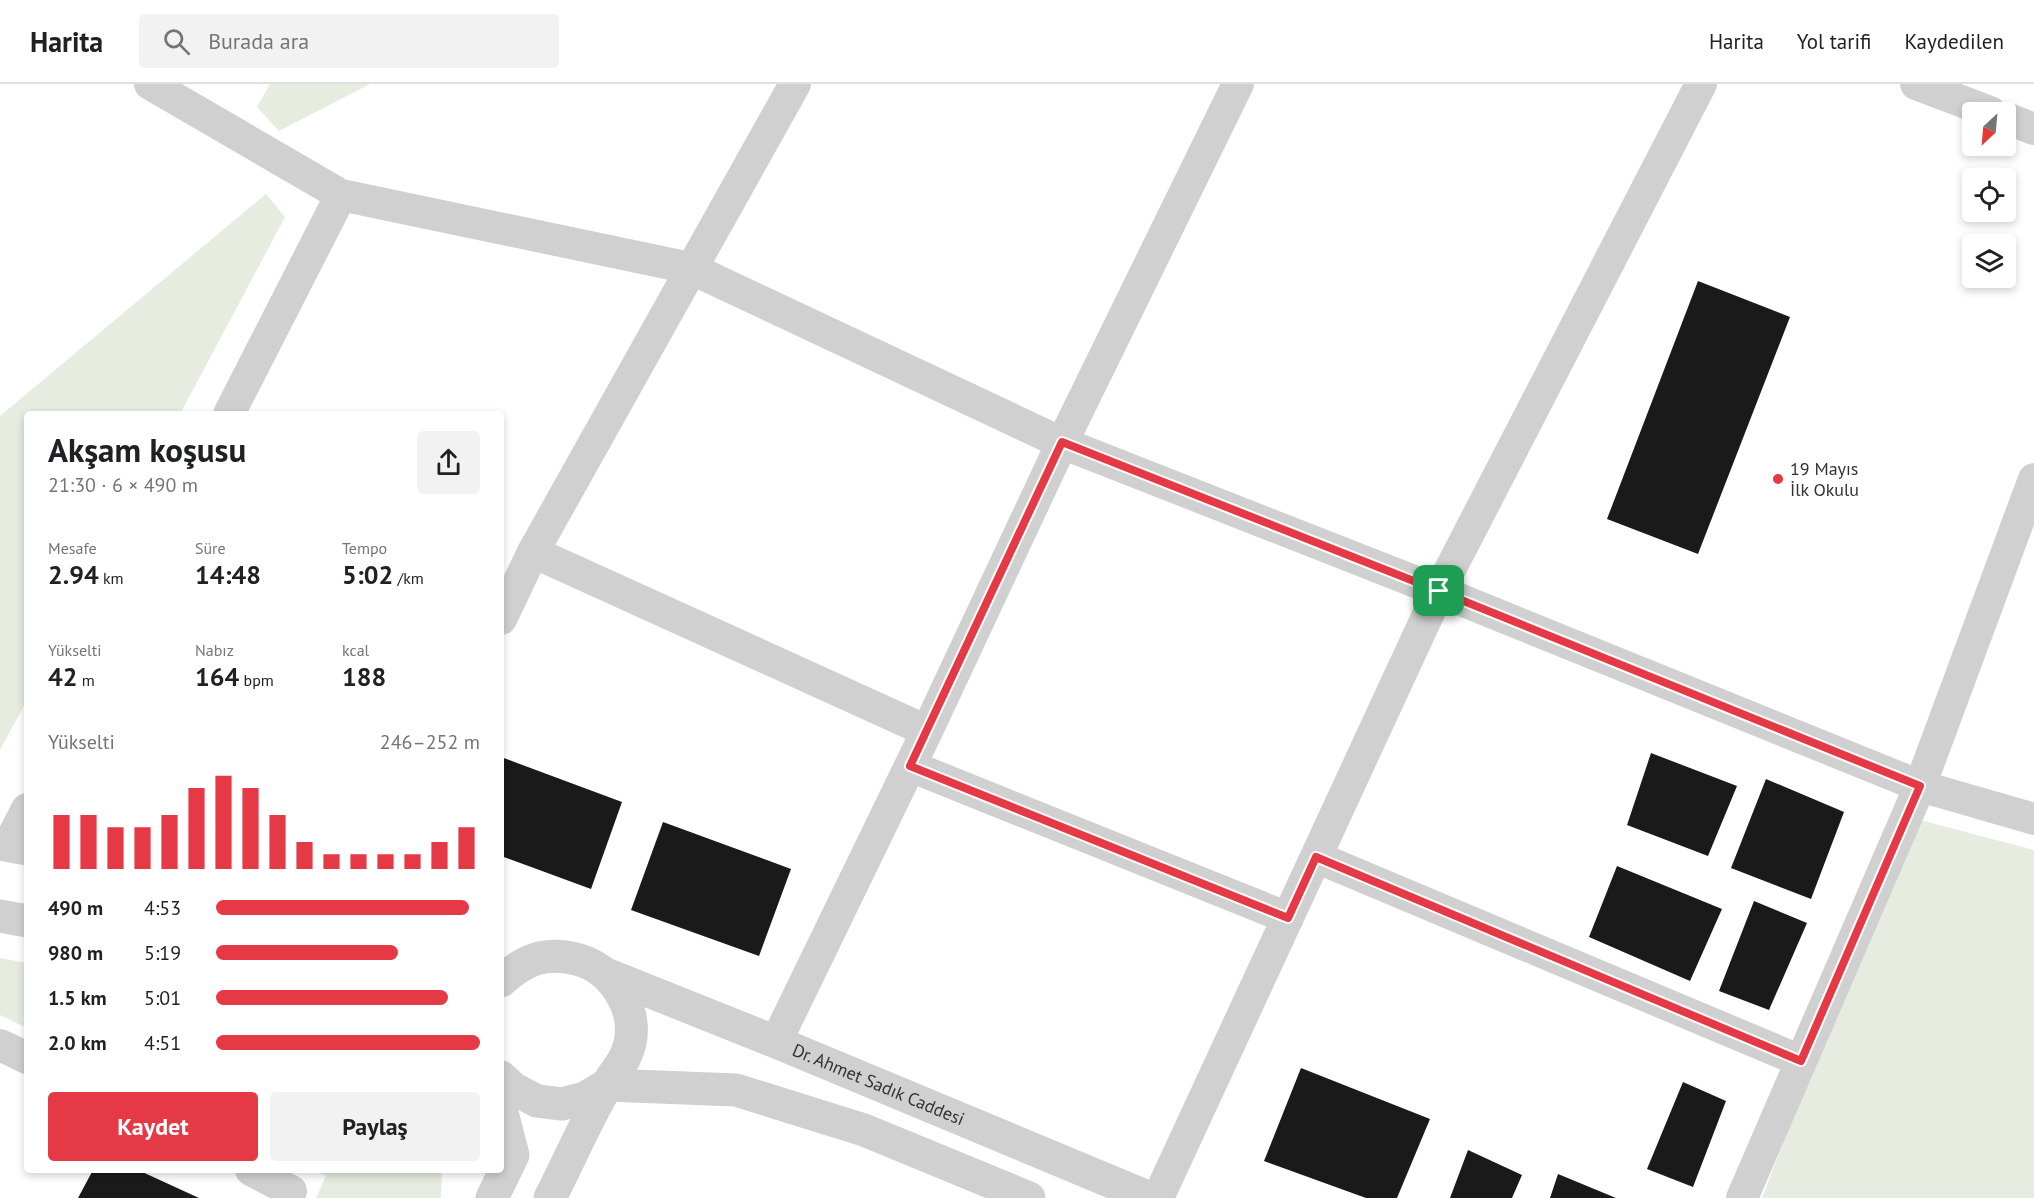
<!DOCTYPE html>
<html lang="tr">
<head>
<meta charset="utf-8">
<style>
  :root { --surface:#fff; --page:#f2f2f2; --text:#202124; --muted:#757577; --line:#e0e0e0; --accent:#e63946 }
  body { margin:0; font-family:"PT Sans",sans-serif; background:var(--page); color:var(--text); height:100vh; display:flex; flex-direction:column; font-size:22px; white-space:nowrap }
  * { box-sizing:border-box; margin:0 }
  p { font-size:20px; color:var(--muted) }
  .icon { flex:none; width:33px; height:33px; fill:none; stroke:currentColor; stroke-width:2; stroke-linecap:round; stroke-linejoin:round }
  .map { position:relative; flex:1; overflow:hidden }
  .panel { position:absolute; left:24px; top:327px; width:480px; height:762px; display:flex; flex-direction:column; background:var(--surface); border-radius:6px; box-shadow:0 3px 9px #0003 }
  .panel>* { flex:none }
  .needle { width:39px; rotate:206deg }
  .buttons { position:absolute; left:1962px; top:18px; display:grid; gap:12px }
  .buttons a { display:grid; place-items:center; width:54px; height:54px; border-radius:6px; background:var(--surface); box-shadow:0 3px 9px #0003; font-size:30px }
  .pin { position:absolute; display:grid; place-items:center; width:51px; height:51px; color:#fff; margin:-26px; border-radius:12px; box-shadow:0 3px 9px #0006 }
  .round { display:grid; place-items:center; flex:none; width:63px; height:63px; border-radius:6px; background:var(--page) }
  .head { display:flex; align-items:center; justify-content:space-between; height:102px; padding:0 24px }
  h1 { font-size:33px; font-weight:700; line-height:45px }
  .figures { display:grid; grid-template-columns:repeat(3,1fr); gap:9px; height:102px; padding:6px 24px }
  .figures div { display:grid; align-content:center }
  .figures b { font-size:26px; font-weight:700 }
  .figures small { font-size:16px; font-weight:400 }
  .figures p { font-size:16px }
  .chart { height:168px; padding:12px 24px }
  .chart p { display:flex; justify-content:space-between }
  .chart svg { width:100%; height:108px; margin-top:6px; stroke:var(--accent); stroke-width:6 }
  .action { display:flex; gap:12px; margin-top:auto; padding:12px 24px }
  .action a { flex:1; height:69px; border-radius:6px; background:var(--accent); color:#fff; font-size:24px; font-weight:700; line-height:69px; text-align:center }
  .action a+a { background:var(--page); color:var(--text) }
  ul { padding:0 24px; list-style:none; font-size:20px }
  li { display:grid; grid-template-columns:96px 72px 1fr; align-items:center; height:45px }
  li i { height:15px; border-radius:8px; background:var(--accent) }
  header { display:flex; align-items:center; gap:36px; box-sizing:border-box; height:84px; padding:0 30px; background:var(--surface); border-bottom:2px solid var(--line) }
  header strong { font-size:28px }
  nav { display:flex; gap:33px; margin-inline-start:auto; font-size:21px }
  .search { width:420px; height:54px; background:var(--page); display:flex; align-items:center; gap:15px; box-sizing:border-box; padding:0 21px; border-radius:6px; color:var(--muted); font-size:22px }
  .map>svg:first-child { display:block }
  .green { fill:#e6ecdf }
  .building { fill:#1a1a1a }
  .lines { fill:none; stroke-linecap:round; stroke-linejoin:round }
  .minor { stroke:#d0d0d0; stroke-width:32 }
  .tertiary { stroke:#d0d0d0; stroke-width:33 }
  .route-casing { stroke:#fff; stroke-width:12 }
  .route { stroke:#e63946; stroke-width:8 }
  .poi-dot { fill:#e63946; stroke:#fff; stroke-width:2 }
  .labels { text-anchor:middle; stroke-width:6; stroke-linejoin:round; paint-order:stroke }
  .poi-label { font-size:18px; fill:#333; stroke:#fff; text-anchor:start }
  .street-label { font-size:18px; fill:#333; stroke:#fff }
</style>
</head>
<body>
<header>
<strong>Harita</strong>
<div class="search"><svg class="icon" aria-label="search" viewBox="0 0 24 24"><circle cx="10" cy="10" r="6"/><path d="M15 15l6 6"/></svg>Burada ara</div>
<nav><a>Harita</a><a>Yol tarifi</a><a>Kaydedilen</a></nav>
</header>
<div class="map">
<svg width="2034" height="1114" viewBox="0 0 2034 1114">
  <rect width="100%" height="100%" fill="#fff"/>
  <path class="green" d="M270,0H370L279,47L257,23Z
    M266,110L285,133L180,330H27V616L0,666V332Z
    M1920,736L2034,766V1114H1762L1903,748Z
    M0,874L27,879V944L0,931Z
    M315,1086H442L441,1114H316L326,1092Z"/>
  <path class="building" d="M1698,197L1790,233L1698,470L1607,435Z
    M1651,669L1737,702L1708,772L1627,741Z
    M501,673L622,718L591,805L501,772Z
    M1766,695L1844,728L1811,815L1731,784Z
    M663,738L791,785L759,872L631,826Z
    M1617,782L1722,825L1690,897L1589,853Z
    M1754,817L1807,839L1769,926L1719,907Z
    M1301,984L1430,1035L1397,1114H1366L1264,1077Z
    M1683,998L1726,1017L1693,1103L1647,1085Z
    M1468,1066L1522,1091L1512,1114H1450Z
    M93,1086H138L199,1114H78Z
    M1558,1090L1616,1114H1550Z"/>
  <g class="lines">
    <path class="minor" d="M150,0L341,111L690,184L1062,359L1439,507L1920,702L2034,735
      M1916,0L1990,28
      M2006,34L2034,45
      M229,330L341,111
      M533,468L927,647
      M501,535L533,468L795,0
      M910,682L1288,834
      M8,762L27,725
      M1316,773L1801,977
      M776,958L927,647L1062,359L1238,0
      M0,961L27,974
      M251,1086L291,1107L288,1114
      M1158,1114L1439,507L1701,0
      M1742,1114L1920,702L2034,395"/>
    <g class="tertiary">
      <path d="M0,760L27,765"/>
      <path d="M0,832L27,837"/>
      <path id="s1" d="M606,890L776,958L1150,1114"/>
      <path d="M501,897C524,876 545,867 576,875C611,883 638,923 630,959C625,980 615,986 606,1003C585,1039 569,1077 550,1114"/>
      <path d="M501,993L514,1005L537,1017L562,1020L585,1014L607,1001L736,1006L864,1046L1029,1114"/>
      <path d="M492,1114L513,1071L501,1025"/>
    </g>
  </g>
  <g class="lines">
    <g class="route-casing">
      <path id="route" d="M1062,358L1439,507L1920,702L1801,977L1316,773L1288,834L910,682Z"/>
    </g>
    <use href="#route" class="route"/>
  </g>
  <circle class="poi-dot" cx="1778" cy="395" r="6"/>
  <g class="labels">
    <g class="poi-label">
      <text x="1790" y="391">19 Mayıs<tspan x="1790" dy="21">İlk Okulu</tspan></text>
    </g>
    <g class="street-label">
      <text dy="6" stroke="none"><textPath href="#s1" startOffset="294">Dr. Ahmet Sadık Caddesi</textPath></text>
    </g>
  </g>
</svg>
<div class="buttons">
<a><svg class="needle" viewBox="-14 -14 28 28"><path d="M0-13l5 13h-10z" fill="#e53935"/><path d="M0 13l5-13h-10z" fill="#757577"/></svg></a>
<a><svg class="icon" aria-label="locate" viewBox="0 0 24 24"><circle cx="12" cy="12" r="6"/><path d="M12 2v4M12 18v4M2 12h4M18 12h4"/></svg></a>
<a><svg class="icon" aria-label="layers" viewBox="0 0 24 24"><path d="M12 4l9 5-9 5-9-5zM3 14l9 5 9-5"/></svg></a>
</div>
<div class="pin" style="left:1439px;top:507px;background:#1e9e55"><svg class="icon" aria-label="arrive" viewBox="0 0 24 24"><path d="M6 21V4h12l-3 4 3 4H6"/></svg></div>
<section class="panel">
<div class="head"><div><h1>Akşam koşusu</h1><p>21:30 · 6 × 490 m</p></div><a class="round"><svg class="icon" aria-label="share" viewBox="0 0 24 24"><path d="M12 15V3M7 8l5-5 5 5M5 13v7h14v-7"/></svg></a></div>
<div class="figures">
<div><p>Mesafe</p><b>2.94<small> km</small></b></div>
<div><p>Süre</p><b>14:48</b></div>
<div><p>Tempo</p><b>5:02<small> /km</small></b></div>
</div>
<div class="figures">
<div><p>Yükselti</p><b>42<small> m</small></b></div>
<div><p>Nabız</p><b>164<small> bpm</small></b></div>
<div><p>kcal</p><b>188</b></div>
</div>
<div class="chart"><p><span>Yükselti</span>246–252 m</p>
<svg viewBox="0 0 160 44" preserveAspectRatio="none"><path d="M5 44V22M15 44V22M25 44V27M35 44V27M45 44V22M55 44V11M65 44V6M75 44V11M85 44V22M95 44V33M105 44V38M115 44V38M125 44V38M135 44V38M145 44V33M155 44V27"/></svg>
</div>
<ul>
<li><b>490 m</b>4:53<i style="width:96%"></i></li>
<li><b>980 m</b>5:19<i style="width:69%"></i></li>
<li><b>1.5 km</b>5:01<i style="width:88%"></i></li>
<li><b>2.0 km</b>4:51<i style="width:100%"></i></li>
</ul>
<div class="action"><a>Kaydet</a><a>Paylaş</a></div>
</section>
</div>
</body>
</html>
